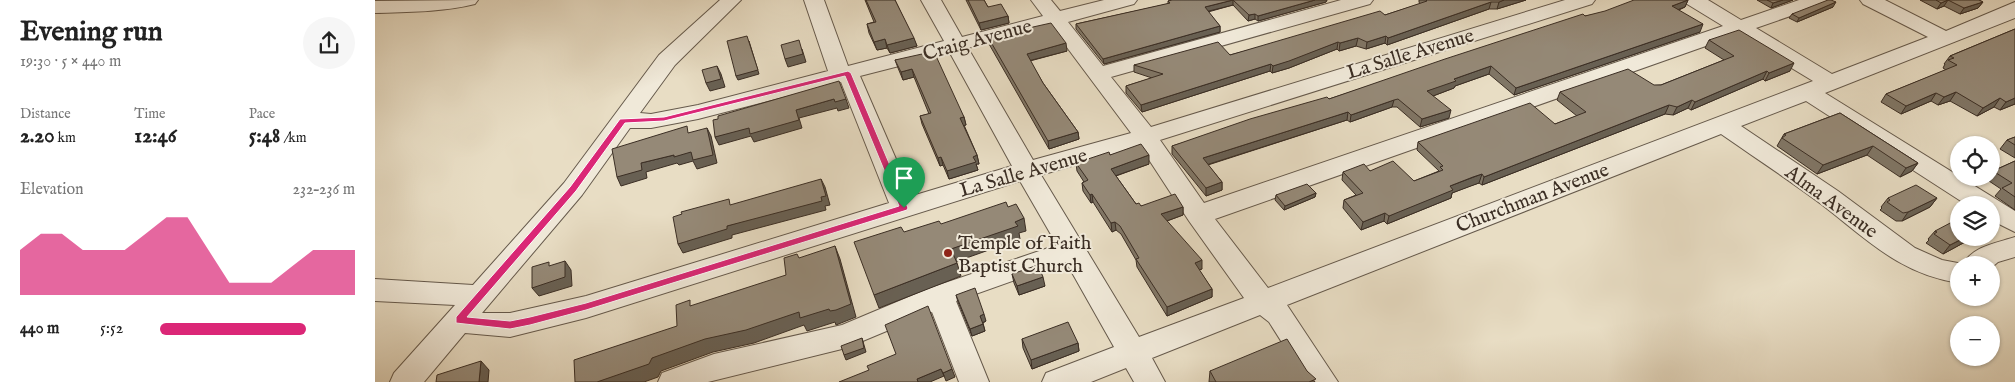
<!DOCTYPE html>
<html lang="en">
<head>
<meta charset="utf-8">
<style>
  :root { --surface:#fff; --page:#f6f6f6; --text:#222; --muted:#767676; --accent:#db2777 }
  body { margin:0; font-family:"IM FELL English",serif; background:var(--page); color:var(--text); height:100vh; display:flex; flex-direction:column; font-size:19px; white-space:nowrap }
  * { box-sizing:border-box; margin:0 }
  p { font-size:16px; color:var(--muted) }
  .icon { flex:none; width:28px; height:28px; fill:none; stroke:currentColor; stroke-width:2; stroke-linecap:round; stroke-linejoin:round }
  .map { position:relative; flex:1; overflow:hidden }
  .sheet { display:flex; flex-direction:column; background:var(--surface); width:375px }
  .sheet>* { flex:none }
  .controls { position:absolute; left:1575px; top:136px; display:grid; gap:10px }
  .controls a { display:grid; place-items:center; width:50px; height:50px; border-radius:50%; background:var(--surface); box-shadow:0 1px 4px #0004; font-size:25px }
  .pin { position:absolute; display:grid; place-items:center; width:42px; height:42px; color:#fff; margin:-51px -21px; border-radius:50% 50% 50% 0; rotate:-45deg; box-shadow:0 0 5px #0007 }
  .pin .icon { rotate:45deg }
  .round { display:grid; place-items:center; flex:none; width:52px; height:52px; border-radius:26px; background:var(--page) }
  .headline { display:flex; align-items:center; justify-content:space-between; height:85px; padding:0 20px }
  h1 { font-size:28px; font-weight:700; line-height:38px }
  .metrics { display:grid; grid-template-columns:repeat(3,1fr); gap:8px; height:85px; padding:5px 20px }
  .metrics div { display:grid; align-content:center }
  .metrics b { font-size:21px; font-weight:700 }
  .metrics small { font-size:14px; font-weight:400 }
  .metrics p { font-size:14px }
  .chart { height:140px; padding:10px 20px }
  .chart p { display:flex; justify-content:space-between }
  .chart svg { width:100%; height:90px; margin-top:5px; fill:var(--accent); opacity:.7 }
  ul { padding:0 20px; list-style:none; font-size:16px }
  li { display:grid; grid-template-columns:80px 60px 1fr; align-items:center; height:38px }
  li i { height:12px; border-radius:6px; background:var(--accent) }
  main { display:flex; flex:1; min-height:0 }
  .map>svg:first-child { display:block }
  .lines { fill:none; stroke-linecap:round; stroke-linejoin:round }
  .minor-casing { stroke:#665a4c; stroke-width:2 }
  .minor { fill:#f0e9d9; fill-rule:evenodd }
  .wall { fill:#807666; stroke:#3b2e24 }
  .shaded-wall { fill:#686053; stroke:#3b2e24 }
  .building { fill:#958977; stroke:#3b2e24 }
  .route { fill:#db2777; stroke:#fff; fill-rule:evenodd }
  .poi-dot { fill:#8f2418; stroke:#f0e9d9; stroke-width:2 }
  .labels { text-anchor:middle; stroke-width:4; stroke-linejoin:round; paint-order:stroke }
  .street-label { font-size:20px; fill:#3b2e24; stroke:#f0e9d9 }
  .poi-label { font-size:20px; fill:#3b2e24; stroke:#f0e9d9; text-anchor:start }
</style>
</head>
<body>
<main>
<section class="sheet">
<div class="headline"><div><h1>Evening run</h1><p>19:30 · 5 × 440 m</p></div><a class="round"><svg class="icon" aria-label="share" viewBox="0 0 24 24"><path d="M12 15V3M7 8l5-5 5 5M5 13v7h14v-7"/></svg></a></div>
<div class="metrics">
<div><p>Distance</p><b>2.20<small> km</small></b></div>
<div><p>Time</p><b>12:46</b></div>
<div><p>Pace</p><b>5:48<small> /km</small></b></div>
</div>
<div class="chart"><p><span>Elevation</span>232–236 m</p>
<svg viewBox="0 0 160 44" preserveAspectRatio="none"><path d="M0 44V22L10 14L20 14L30 22L40 22L50 22L60 14L70 6L80 6L90 22L100 38L110 38L120 38L130 30L140 22L150 22L160 22V44z"/></svg>
</div>
<ul>
<li><b>440 m</b>5:52<i style="width:75%"></i></li>
</ul>
</section>
<div class="map">
<svg width="1640" height="382" viewBox="0 0 1640 382">
  <rect width="100%" height="100%" fill="#e8ddc4"/>
  <filter id="stains"><feTurbulence type="fractalNoise" baseFrequency=".004" numOctaves="4"/><feColorMatrix values="0 0 0 0 .2 0 0 0 0 .09 0 0 0 0 .02 0 0 0 .5 -.17"/></filter>
  <radialGradient id="worn" r=".72"><stop offset=".6" stop-color="#630" stop-opacity="0"/><stop offset="1" stop-color="#630" stop-opacity=".3"/></radialGradient>
  <g class="lines">
    <g class="minor-casing">
      <path id="minor" d="M103,0L100,4C68,12 33,12 0,13V1Z
        M345,0H366L300,65L265,113L276,114L323,105L453,71L429,0H449L473,66L569,41L546,0H566L587,37L668,16L656,0H676L685,11L729,0H762L759,4L693,22L728,66L966,0H998L995,4L736,77L776,127L1190,0H1220L1217,4L785,140L829,203L1348,26L1312,4L1309,0H1333L1366,20L1424,0H1453L1450,4L1381,28L1457,74L1553,37L1488,4L1485,0H1510L1571,31L1640,2V18L1450,93L1640,211V232L1616,220V205H1592L1431,101L1366,126L1463,191L1540,248L1567,260L1588,264C1598,246 1622,243 1640,237V257L1623,262L1616,268V265H1584V283C1524,274 1492,239 1446,204C1414,180 1379,157 1346,134L912,305L963,382H932L894,322L885,315L777,358L790,382H759L751,368L716,382H667L671,373L739,347L691,262L581,301L614,382H584L557,312L471,348L333,382H283L287,373L339,354L467,325L555,288L682,245L645,181L211,318L135,337L90,333L49,382H15L19,373L80,305L0,301V279L98,285L189,183L284,55ZM676,26L756,133L658,160L593,48ZM1362,35L1438,81L893,288L840,219ZM575,53L637,166L537,196L485,76ZM466,82L514,203L211,296L135,313H107L207,195L255,128H276L323,119ZM765,146L814,221L869,298L764,337L666,175Z"/>
    </g>
    <use href="#minor" class="minor"/>
  </g>
  <path class="wall" d="M490,0H520L542,46L515,53L512,48L502,50L494,33L492,24L499,22Z
    M591,0H609L613,7L633,16L634,23L606,30Z
    M797,0H952L951,2L883,21L880,19L873,21L858,5L833,12L845,26V32L729,64L701,29V24L793,4V1Z
    M1044,0H1151L1122,9H1114L1012,45L1010,43L991,49L981,46L964,51L962,49L914,68L897,73L895,71L767,112L751,93V86L777,78L759,72V65L855,55L1010,15L1045,4L1044,2Z
    M1313,0L1310,7L1304,10L1325,32L1139,95L1114,74L1080,86L1079,88L1058,96L1074,118L1045,127L1022,107H1017L975,122L972,120L833,165L847,182V190L831,196L797,154V146L954,99L1210,16Z
    M1382,0H1418L1396,8Z
    M1545,0H1604L1608,2L1603,8L1585,14L1569,6L1562,9Z
    M1458,7L1422,22L1414,18L1417,14Z
    M1640,29V104L1625,110L1619,107L1602,116L1575,101L1563,105L1556,101L1526,114L1506,102L1511,94L1571,70L1568,68L1570,64H1569L1575,56Z
    M613,37L692,51L655,61L668,83L703,132L704,139L674,149L614,44Z
    M1334,40L1415,71L1390,81L1388,79L1316,110L1313,108L1298,115L1290,114L1107,185L1104,183L1095,186L1077,193L1076,198L1012,224L1009,221L986,230L968,208L969,200L981,195L967,180L968,172L995,171L1039,181L1064,171L1042,150L1043,142L1180,124L1202,116L1182,100L1185,92L1286,85L1349,60L1330,48Z
    M550,59L589,117L591,125H589L602,155L604,164H601L603,170L574,179L568,165L565,166L547,124L545,116L554,114L539,77L528,80L523,68L520,60Z
    M1465,113L1543,163L1537,171L1525,177L1492,155L1442,174L1402,146L1409,134Z
    M1640,137V158L1625,149L1632,140Z
    M735,155L774,164L741,176L761,204L766,206L808,207V215L792,221L827,269L824,270L837,289V297L792,316L762,267L761,260L746,234L741,230L737,232L718,202L716,203L708,191L707,183L709,182L702,171L701,163Z
    M1640,161V210L1620,196L1626,189L1611,179L1612,178H1616V173L1618,171Z
    M941,193L940,197L909,210L900,200L901,195Z
    M1513,198H1562L1555,207L1527,221H1521L1505,210L1507,208L1506,207Z
    M1560,231L1590,242L1568,254L1551,243L1554,240L1553,239Z
    M637,274L670,286L644,295L639,283Z
    M581,295L611,321L608,323L610,331L597,336L583,302Z
    M647,339L703,343L704,351L657,369L648,348Z
    M835,371H932L940,382H834Z"/>
  <path class="shaded-wall" d="M858,0V5L830,12V7Z
    M940,0H952L951,2L883,21V16Z
    M1129,0H1151L1122,9L1124,2Z
    M1313,0L1310,7L1294,13L1297,6Z
    M1408,0H1418L1396,8L1398,3Z
    M1573,0L1569,6L1562,9L1566,3Z
    M1116,2L1114,9L1012,45L1013,38Z
    M1461,2L1458,7L1422,22L1424,18Z
    M1608,2L1603,8L1585,14L1589,8Z
    M880,14V19L873,21L874,15Z
    M633,16L634,23L606,30L604,23Z
    M1328,24L1325,32L1139,95L1141,88Z
    M845,26V32L729,64L728,59Z
    M1011,36L1010,43L991,49L992,42Z
    M539,38L542,46L515,53L512,45Z
    M983,38L981,46L964,51L965,43Z
    M510,39L512,48L502,50L499,42Z
    M374,41L384,74L363,80L361,76Z
    M963,42L962,49L914,68L897,73L898,66Z
    M691,43L692,51L653,61L652,54Z
    M427,49L431,62L413,67L410,59Z
    M1419,63L1415,71L1390,81L1394,73Z
    M896,64L895,71L767,112L766,105Z
    M342,66L346,74L350,87L335,91L331,83Z
    M1116,66L1114,74L1080,86L1079,88L1050,99L1052,91L1079,79Z
    M537,69L539,77L528,80L526,72Z
    M1392,71L1388,79L1316,110L1320,102Z
    M1581,92L1575,101L1563,105L1569,97Z
    M1561,93L1556,101L1526,114L1531,106Z
    M1625,98L1619,107L1602,116L1608,108Z
    M1640,98V104L1625,110L1631,102Z
    M459,99H471L474,108L463,111L462,108L424,118L427,128L379,142L376,136L344,145L340,137L421,110Z
    M1019,100L1017,107L975,122L976,115Z
    M1317,100L1313,108L1298,115L1302,107Z
    M1294,105L1290,114L1107,185L1109,177Z
    M1076,110L1074,118L1045,127L1047,119Z
    M973,112L972,120L828,166V158Z
    M589,117L591,125L587,126L585,118Z
    M332,128L336,136L342,163L322,169L318,161L304,165L302,163L271,172L272,178L246,186L242,177L266,163L299,155Z
    M703,132L704,139L674,149L673,141Z
    M1498,146L1492,155L1442,174L1448,165Z
    M602,155L604,164H601L603,170L574,179L572,171L598,157Z
    M774,155V164L737,177L736,169Z
    M566,157L568,165L565,166L563,158Z
    M1543,163L1537,171L1525,177L1531,168Z
    M1107,174L1104,183L1077,193L1076,198L1012,224L1014,216L1075,186Z
    M446,179L450,187L455,205L450,206L451,210L357,235V238L308,253L303,244L352,226L446,197Z
    M847,182V190L831,196V188Z
    M941,193L940,197L909,210L910,206Z
    M717,194L718,202L716,203L715,195Z
    M1562,198L1555,207L1527,221L1533,212Z
    M808,207V215L786,223V214Z
    M1010,213L1009,221L986,230L988,222Z
    M649,218L651,231L644,233L645,239L580,262L576,249Z
    M740,222L741,230L737,232L736,223Z
    M1589,238H1594L1590,242L1568,254L1575,245Z
    M460,246L465,259L481,317L461,325L460,322L432,331L429,325L379,343L338,352L286,371L283,377L269,382H222L277,358Z
    M827,260V269L820,271V263Z
    M190,261L196,270L197,286L164,296L157,288Z
    M582,263L586,276L504,308L499,295Z
    M668,277L670,286L644,295L642,286Z
    M837,289V297L792,316V307Z
    M609,314L611,321L607,323L605,316Z
    M608,324L610,331L597,336L595,329Z
    M487,338L491,352L471,360L469,355Z
    M703,343L704,351L657,369L656,360Z
    M106,361L114,370L113,382H104Z
    M566,369L569,376L555,382H543L542,379Z
    M577,369L580,377L571,381L568,373Z"/>
  <path class="building" d="M491,0H520L539,38L512,45L510,39L499,42L492,24L501,22Z
    M593,0H609L613,7L626,4L633,16L604,23Z
    M797,0H858L830,7L845,26L728,59L701,24L795,3L793,1Z
    M858,0H940L883,16L880,14L874,15Z
    M1051,0H1129L1124,2H1116L1013,38L1011,36L992,42L983,38L965,43L963,42L914,61L898,66L896,64L766,105L751,86L788,74L759,65L843,42L855,55L1005,11L1010,15L1052,1Z
    M1259,0H1313L1297,6L1328,24L1141,88L1116,66L1079,79L1081,81L1052,91L1076,110L1047,119L1023,99L1019,100L976,115L973,112L828,158L847,182L831,188L797,146L875,119L952,97L954,99L1070,59L1208,14L1210,16L1230,11Z
    M1392,0H1408L1398,3Z
    M1453,0H1456L1461,2L1424,18L1417,14Z
    M1561,0H1604L1608,2L1589,8L1573,0L1566,3Z
    M676,23L691,43L652,54L668,83L703,132L673,141L613,37Z
    M1640,29V98L1631,102L1625,98L1608,108L1581,92L1569,97L1561,93L1531,106L1511,94L1582,65L1573,60L1579,58L1575,56Z
    M1364,30L1419,63L1394,73L1392,71L1320,102L1317,100L1302,107L1294,105L1109,177L1107,174L1098,177L1075,186L1078,190L1014,216L1010,213L988,222L969,200L988,193L968,172L989,164L995,171L1018,161L1039,181L1068,170L1065,167L1068,166L1043,142L1155,103L1180,124L1211,112L1185,92L1253,69L1279,85H1286L1359,56L1334,40Z
    M372,36L383,70L361,76L352,41Z
    M424,40L428,54L410,59L406,45Z
    M547,54L550,59L561,56L589,117L585,118L602,155L598,157L601,162L572,171L566,157L563,158L545,116L556,113L537,69L526,72L520,60Z
    M342,66L346,79L331,83L327,70Z
    M464,81L471,99L460,102L459,99L421,110L424,120L375,134L374,128L340,137L338,120L343,119V116Z
    M1465,113L1543,163L1531,168L1498,146L1448,165L1407,138L1411,135L1409,134Z
    M312,126L313,133L332,128L338,155L318,160L316,152L299,157V155L266,163L267,170L242,177L237,149Z
    M1640,137V145L1632,140Z
    M766,144L774,155L736,169L761,204L764,203L766,206L800,194L808,207L786,214L827,260L820,263L837,289L792,307L761,259L764,258L745,226L740,222L736,223L717,194L715,195L707,183L713,180L701,163L734,152L735,155Z
    M1640,161V197L1627,188L1637,183L1618,171Z
    M446,179L451,196L446,197L447,201L352,226V229L303,244L298,217L307,214L306,212L354,199L355,205Z
    M932,184L941,193L910,206L901,195Z
    M1541,185L1562,198L1533,212L1528,213L1512,202L1515,200L1513,198Z
    M631,202L633,207L641,204L649,218L640,222L643,226L576,249L582,263L499,295L479,242L526,227L529,232L564,221L566,224Z
    M1579,221L1584,224V238H1589L1575,245L1559,234L1562,232L1560,231Z
    M460,246L476,304L461,310L455,311L454,309L425,318L424,312L371,330L330,339L277,358L274,364L222,382H200L199,360L302,326L301,305L315,300V306L411,275L409,258L422,254L424,258Z
    M190,261V277L157,288V267L174,262V266Z
    M663,265L668,277L642,286L637,274Z
    M600,288L609,314L605,316L608,324L595,329L581,295Z
    M553,306L577,369L568,373L566,369L542,379L543,382H464L494,370L492,366L521,354L510,325Z
    M693,322L703,343L656,360L647,339Z
    M487,338L489,348L469,355L466,346Z
    M912,339L932,371L941,379L934,382H841L835,371Z
    M106,361L104,382H61L62,375Z"/>
  <path class="route" d="M473,71L476,73L533,208L532,210L211,310L155,325L135,329L81,323V317L195,187L245,119L289,117ZM470,76L524,206L211,303L155,317L135,321L92,317L201,191L250,123L289,121Z"/>
  <circle class="poi-dot" cx="573" cy="253" r="5"/>
  <g class="labels">
    <g class="street-label">
      <text transform="translate(602 39) rotate(-15)" y="7">Craig Avenue</text>
      <text transform="translate(1035 53) rotate(-17)" y="7">La Salle Avenue</text>
      <text transform="translate(648 172) rotate(-16)" y="7">La Salle Avenue</text>
      <text transform="translate(1157 197) rotate(-21)" y="7">Churchman Avenue</text>
      <text transform="translate(1457 201) rotate(36)" y="7">Alma Avenue</text>
    </g>
    <g class="poi-label">
      <text x="583" y="249">Temple of Faith<tspan x="583" dy="23">Baptist Church</tspan></text>
    </g>
  </g>
  <rect width="100%" height="100%" filter="url(#stains)"/>
  <rect width="100%" height="100%" fill="url(#worn)"/>
</svg>
<div class="controls">
<a><svg class="icon" aria-label="locate" viewBox="0 0 24 24"><circle cx="12" cy="12" r="6"/><path d="M12 2v4M12 18v4M2 12h4M18 12h4"/></svg></a>
<a><svg class="icon" aria-label="layers" viewBox="0 0 24 24"><path d="M12 4l9 5-9 5-9-5zM3 14l9 5 9-5"/></svg></a>
<a>+</a>
<a>−</a>
</div>
<div class="pin" style="left:529px;top:208px;background:#1e9e55"><svg class="icon" aria-label="arrive" viewBox="0 0 24 24"><path d="M6 21V4h12l-3 4 3 4H6"/></svg></div>
</div>
</main>
</body>
</html>
